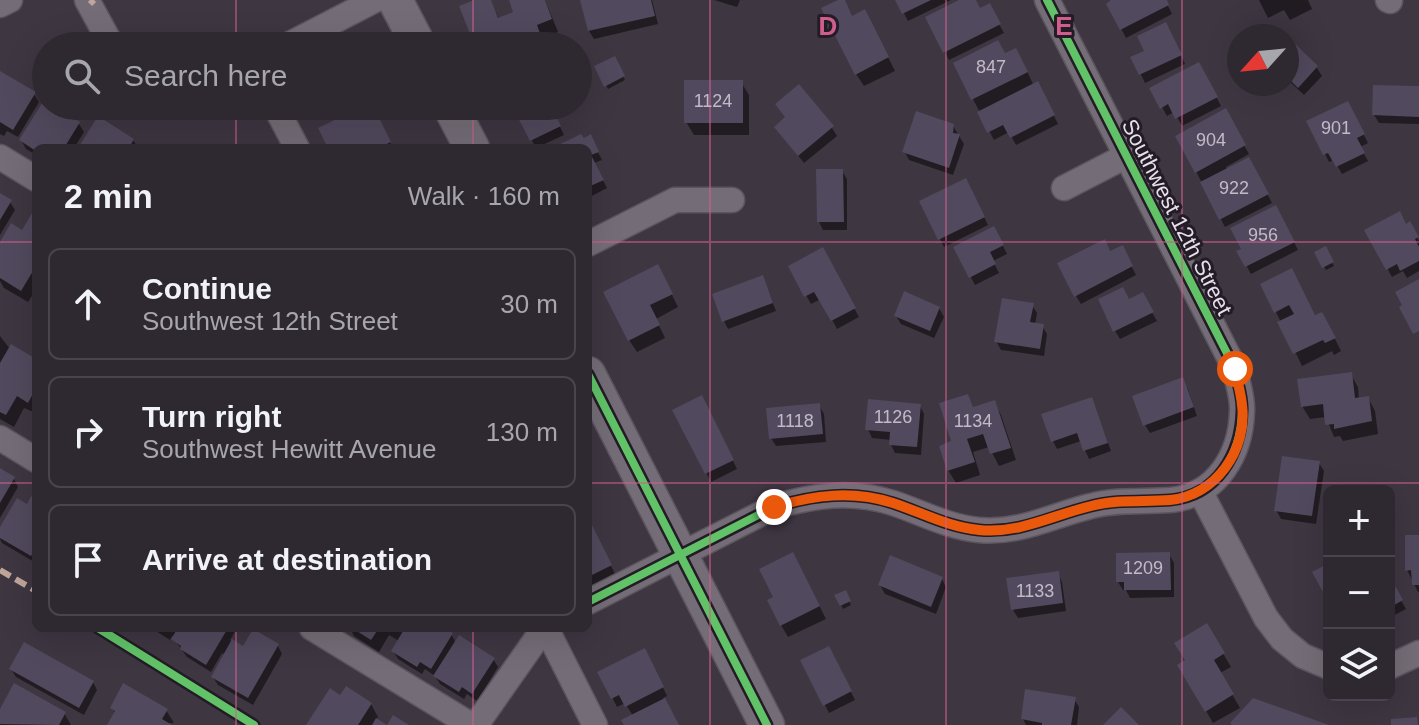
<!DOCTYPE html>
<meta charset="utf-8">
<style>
body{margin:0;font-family:Helvetica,sans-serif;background:#3a343d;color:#f1f3f6}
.controls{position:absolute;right:24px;bottom:24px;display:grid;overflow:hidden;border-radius:12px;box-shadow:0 8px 32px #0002}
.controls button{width:72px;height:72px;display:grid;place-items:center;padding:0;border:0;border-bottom:2px solid #49444d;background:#2e2831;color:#f1f3f6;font:40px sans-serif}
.compass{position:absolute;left:1227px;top:24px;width:72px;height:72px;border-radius:50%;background:#2e2831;box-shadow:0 8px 32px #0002;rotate:243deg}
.stop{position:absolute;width:24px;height:24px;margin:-18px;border:6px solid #ea580c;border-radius:50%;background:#fff}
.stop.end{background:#ea580c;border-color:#fff;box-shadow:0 2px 8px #0008}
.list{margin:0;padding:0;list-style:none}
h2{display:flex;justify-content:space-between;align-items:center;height:104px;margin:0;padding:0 32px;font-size:34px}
h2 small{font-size:26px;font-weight:400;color:#a7a6ab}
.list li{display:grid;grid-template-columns:52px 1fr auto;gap:24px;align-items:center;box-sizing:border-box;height:112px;margin:0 16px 16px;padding:0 16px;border:2px solid #49444d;border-radius:12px}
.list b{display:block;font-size:30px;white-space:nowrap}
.list p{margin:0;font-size:26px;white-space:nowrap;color:#a7a6ab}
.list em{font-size:26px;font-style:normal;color:#a7a6ab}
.icon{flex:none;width:44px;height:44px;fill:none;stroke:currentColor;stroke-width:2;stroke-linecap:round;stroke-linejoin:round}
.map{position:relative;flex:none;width:1419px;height:725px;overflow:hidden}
.search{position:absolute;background:#2e2831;box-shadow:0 8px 32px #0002;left:32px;top:32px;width:560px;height:88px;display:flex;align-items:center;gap:20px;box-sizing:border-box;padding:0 28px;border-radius:44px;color:#a7a6ab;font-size:30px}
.panel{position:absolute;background:#2e2831;box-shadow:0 8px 32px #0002;left:32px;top:144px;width:560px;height:488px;border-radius:12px}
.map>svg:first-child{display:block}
</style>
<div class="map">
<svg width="1419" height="725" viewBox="0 0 1419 725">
<rect width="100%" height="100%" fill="#3e3641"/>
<!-- shadow -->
<g fill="#0007">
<polygon points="479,0 490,0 499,19 516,13 511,0 545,0 558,32 542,38 545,46 478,46 462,7"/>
<polygon points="589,0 652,0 658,24 594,39 589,31"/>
<polygon points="714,0 740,0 737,7"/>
<polygon points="842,0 852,18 872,25 895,71 864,86 856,74"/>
<polygon points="897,0 951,0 908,21"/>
<polygon points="964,0 974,0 980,10 989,6 1004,33 949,60 927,18"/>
<polygon points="1113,0 1165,0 1172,14 1126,38 1109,5"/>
<polygon points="1259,0 1308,0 1312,9 1290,20 1284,10 1268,18"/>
<polygon points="1170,33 1185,64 1145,83 1133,58 1147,52"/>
<polygon points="1287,39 1317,68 1322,76 1304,95 1287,79"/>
<polygon points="1005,56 1023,63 1034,86 1042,92 1058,124 1016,145 1009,132 994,140 955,64"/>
<polygon points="614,59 625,80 608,89 597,67"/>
<polygon points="0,73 34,94 39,102 18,137 7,131 4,136 0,134"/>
<polygon points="1204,73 1221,106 1182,126 1174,112 1167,116 1152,89"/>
<polygon points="741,82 749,95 749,135 694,135 686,122"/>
<polygon points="1419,88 1419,124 1379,123 1374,115"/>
<polygon points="46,103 46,106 51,106 79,124 84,132 74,148 36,148 36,155 26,149 21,140"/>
<polygon points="309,106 375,106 372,107 393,148 330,148 339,120 334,112 317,120"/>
<polygon points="514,106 550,106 564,135 536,148"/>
<polygon points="1225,111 1249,154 1226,167 1227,170 1249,159 1272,203 1225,227 1178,137"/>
<polygon points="1352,111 1368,143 1360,147 1368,161 1342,174 1334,160 1329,162 1325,154"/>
<polygon points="953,126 964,144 953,175 909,160 905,152"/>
<polygon points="776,127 832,128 837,136 804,163"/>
<polygon points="590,137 602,160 594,163 607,188 588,198 588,148 556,148"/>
<polygon points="133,140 138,148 80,148"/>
<polygon points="842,171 847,179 847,230 823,230 819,222"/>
<polygon points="970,188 988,225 944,247 940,239"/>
<polygon points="0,195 10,202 15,210 0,235"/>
<polygon points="1276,207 1298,250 1251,274 1239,252"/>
<polygon points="36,217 36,303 32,296 28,302 4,288 0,281 0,245 23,233"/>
<polygon points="1410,224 1419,241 1419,271 1407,278 1403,271 1392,277 1367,231"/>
<polygon points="994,228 1007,254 993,261 999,273 975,285 955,247"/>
<polygon points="1325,249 1334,266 1326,270 1317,253"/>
<polygon points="822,250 859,317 837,329 821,299 811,304 790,267"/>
<polygon points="1110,253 1126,256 1136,275 1081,304 1076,296"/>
<polygon points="664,279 678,307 656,319 665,338 637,352 629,340"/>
<polygon points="766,285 776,311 728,329 724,321"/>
<polygon points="1263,285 1329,327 1341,351 1334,355 1332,351 1302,366"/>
<polygon points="1142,295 1157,321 1120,339 1115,331 1128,302"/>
<polygon points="1032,305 1037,313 1035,325 1042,326 1047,334 1044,356 1001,350 996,341"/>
<polygon points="939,308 944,317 934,338 901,324 896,316"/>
<polygon points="0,336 10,349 36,361 36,413 24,408 14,427 0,419"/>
<polygon points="1351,375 1358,387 1359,399 1368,398 1375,411 1378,434 1343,441 1340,436 1334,437 1326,417 1310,419 1302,406"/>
<polygon points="1187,387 1197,416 1150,433 1145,425"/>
<polygon points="967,396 974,409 994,402 1001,415 1016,460 999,466 989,447 973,452 980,475 956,483 948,470"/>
<polygon points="819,405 824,414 826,442 776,446 771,438"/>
<polygon points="706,406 737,469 711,482 675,411"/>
<polygon points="920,406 924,414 921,455 895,453 891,445 891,440 872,438 868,429"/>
<polygon points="1095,407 1111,451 1089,459 1081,441 1057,449 1053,441"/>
<polygon points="1319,463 1324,471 1316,524 1281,519 1276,510"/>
<polygon points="0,471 14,479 18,487 0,518"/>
<polygon points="36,501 36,563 2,543 0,539 0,531"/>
<polygon points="588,530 599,541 617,578 588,593"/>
<polygon points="1419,537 1419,592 1418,592 1407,570"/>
<polygon points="1169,554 1174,563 1174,597 1130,598 1126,590 1123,590 1118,582"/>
<polygon points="800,567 826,619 788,637 781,625"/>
<polygon points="1058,573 1062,582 1066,611 1018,618 1013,610"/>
<polygon points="942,579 946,587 936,614 885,594 880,585"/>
<polygon points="1395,590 1406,609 1389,618 1389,592"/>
<polygon points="845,593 851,605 843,609 837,596"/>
<polygon points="1207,626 1231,667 1220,673 1240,708 1213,723 1180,666 1187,661"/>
<polygon points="151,628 237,628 230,640 244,648 278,646 282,654 253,705 218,685 213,677 226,655 222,653 211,672 187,657 172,636 170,640"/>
<polygon points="350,628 441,628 451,634 456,643 493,659 498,667 477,701 467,694 464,699 440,684 435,676 425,669 422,674 398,659 393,651 399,641 389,635 379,652 354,636"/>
<polygon points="833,656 855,700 829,713 825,705"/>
<polygon points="649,659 667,696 663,698 677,725 626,725 633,716 625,703 617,707 600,673"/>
<polygon points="11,669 93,682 97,690 84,715 16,677"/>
<polygon points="341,698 371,704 378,717 376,720 383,725 309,725"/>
<polygon points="1074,699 1079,707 1077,725 1026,725 1023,719"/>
<polygon points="112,708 166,710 174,723 110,725 116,714"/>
<polygon points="64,713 71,725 0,725 0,714"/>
</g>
<!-- building -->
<g fill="#51495d">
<polygon points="474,0 491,0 498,18 513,12 509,0 545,0 552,19 537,25 541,36 517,46 488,46 486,40 474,44 459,6"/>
<polygon points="580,0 651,0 655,16 588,31"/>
<polygon points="838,0 845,0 852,16 865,9 889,57 855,75 821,8"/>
<polygon points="895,0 931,0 902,14"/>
<polygon points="959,0 976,0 980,8 990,3 1001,24 943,53 925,17"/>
<polygon points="1111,0 1167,0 1169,5 1120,30 1106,4"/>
<polygon points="1166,22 1182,55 1139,75 1130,57 1144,51 1137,36"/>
<polygon points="1287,36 1318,66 1298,88 1287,77"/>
<polygon points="998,40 1005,53 1016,48 1028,72 971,100 953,63"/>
<polygon points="615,56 625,76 604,87 594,66"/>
<polygon points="1199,62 1218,97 1175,119 1168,104 1160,109 1149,88"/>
<polygon points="0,71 36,92 13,130 0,122"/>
<rect x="684" y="80" width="59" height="43"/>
<polygon points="1038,81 1055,115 1010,138 1003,125 987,133 977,112"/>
<polygon points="799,84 834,126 798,156 774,127 785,117 775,104"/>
<polygon points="1373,85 1419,86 1419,117 1372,115"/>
<polygon points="46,97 46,106 55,106 80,122 64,148 53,145 51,148 36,148 36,151 19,140"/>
<polygon points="1348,101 1365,134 1357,138 1365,153 1336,167 1328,153 1323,155 1306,121"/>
<polygon points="364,106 373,106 391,142 378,148 328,148 318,128"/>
<polygon points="512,106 551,106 561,126 530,141"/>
<polygon points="1226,108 1246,145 1195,173 1175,136"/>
<polygon points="916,111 954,124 953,133 960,134 949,168 902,152"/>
<polygon points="98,116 134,139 129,148 78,148"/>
<polygon points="581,134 584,138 591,134 599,152 591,155 604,180 588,187 588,148 552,148"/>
<polygon points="1249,157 1269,194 1219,220 1200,182"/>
<polygon points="816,169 843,169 844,222 817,222"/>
<polygon points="966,178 985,217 938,240 919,201"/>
<polygon points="0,193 12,200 0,220"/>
<polygon points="1276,205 1295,242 1245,267 1236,251 1241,249 1230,228"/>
<polygon points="1400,211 1406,224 1410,221 1419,237 1415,239 1419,247 1419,261 1400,271 1397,264 1386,270 1364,230"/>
<polygon points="32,213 36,215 36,266 21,291 0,278 0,242 11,223 22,230"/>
<polygon points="994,226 1004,245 990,252 996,264 969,278 953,247"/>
<polygon points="1105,239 1110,251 1123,245 1133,266 1074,297 1057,263"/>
<polygon points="1326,246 1334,262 1322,268 1314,252"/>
<polygon points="823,247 856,308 831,321 814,292 804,297 788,266"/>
<polygon points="658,264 673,294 650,305 660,325 628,341 603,292"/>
<polygon points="1292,268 1315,315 1322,312 1336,338 1325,343 1323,340 1293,354 1277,322 1294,314 1289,305 1274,313 1260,284"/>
<polygon points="763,275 773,303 722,322 712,294"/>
<polygon points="1419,279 1419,331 1413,334 1399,307 1402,305 1395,292"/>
<polygon points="1123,287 1129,299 1143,292 1154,312 1113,332 1098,299"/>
<polygon points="904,291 940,307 930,331 894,316"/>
<polygon points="1002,298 1034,303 1030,322 1044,324 1040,349 994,342"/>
<polygon points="11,344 36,359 36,388 28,403 17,396 6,415 0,412 0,363"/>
<polygon points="1352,372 1355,398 1369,396 1372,421 1334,429 1334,424 1325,425 1323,404 1301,407 1297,379"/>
<polygon points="1183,377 1194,407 1143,426 1132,396"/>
<polygon points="968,394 973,407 995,400 1011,448 990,454 983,434 967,439 975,462 947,471 939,446 951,441 939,403"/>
<polygon points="702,395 734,460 705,474 672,410"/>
<polygon points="1092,397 1108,443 1083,451 1077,433 1051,442 1041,414"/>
<polygon points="868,399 921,404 917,447 889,445 890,432 865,430"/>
<polygon points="820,403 823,434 769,439 766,408"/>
<polygon points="1282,456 1320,461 1312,516 1274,511"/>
<polygon points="0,468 15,477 0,503"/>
<polygon points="31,496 36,499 36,548 31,556 0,538 0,527 17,498 27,504"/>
<polygon points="592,525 612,565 588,577 588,528"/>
<polygon points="1405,535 1419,535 1419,585 1412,585 1411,570 1405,571"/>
<polygon points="793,552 820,606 780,626 767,600 773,597 759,569"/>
<polygon points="1170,552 1171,590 1124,590 1124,582 1116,582 1116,553"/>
<polygon points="890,555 943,577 931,607 878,585"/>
<polygon points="1329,563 1329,578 1327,579 1329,603 1312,572"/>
<polygon points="1059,571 1063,603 1011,610 1006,578"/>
<polygon points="1396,587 1403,600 1389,608 1389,591"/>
<polygon points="846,590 851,601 840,606 834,595"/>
<polygon points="1207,623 1225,653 1214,660 1234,694 1205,712 1177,665 1185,660 1174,643"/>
<polygon points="178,628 228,628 206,665 180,649 181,646 171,639"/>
<polygon points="352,628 379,628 371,640"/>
<polygon points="405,628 445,628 453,633 431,669 420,662 417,667 391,651"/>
<polygon points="253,629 279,644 248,698 211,677 232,639 243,646"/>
<polygon points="459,635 495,658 472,694 462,687 459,692 433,676"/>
<polygon points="24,642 94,681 79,708 9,669"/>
<polygon points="829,646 852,691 823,706 800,660"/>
<polygon points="645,648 664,687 625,707 619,695 611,699 597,672"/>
<polygon points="14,683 66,712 59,725 0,724 0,709"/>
<polygon points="123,683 168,709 162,719 172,725 107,725 115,711 110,708"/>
<polygon points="346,686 372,703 358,725 306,725 330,688 340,695"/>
<polygon points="1025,689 1076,697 1071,725 1042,725 1042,723 1021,719"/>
<polygon points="665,698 679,725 624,725 621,720"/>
<polygon points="1253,698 1329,725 1232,725 1230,723"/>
<polygon points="1121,707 1139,725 1103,725"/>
<polygon points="393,715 409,725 372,725 376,718 387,725"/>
<polygon points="1417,717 1418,725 1391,725 1391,719"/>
</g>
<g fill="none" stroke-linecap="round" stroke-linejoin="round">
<defs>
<g id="street">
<polyline points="87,0 112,46"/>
<polyline points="1388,0 1390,1"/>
<polyline points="0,5 10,0"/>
<polyline points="286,46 375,0"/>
<polyline points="275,106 297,148"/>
<polyline points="0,157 36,179"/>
<polyline points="1064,188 1126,156"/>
<polyline points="588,244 675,200 732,200"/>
<polyline points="0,438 36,460"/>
<polyline points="1200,491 1266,618 1282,639 1303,656 1329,667"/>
<path d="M588 602 774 507C814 495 852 490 893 503 923 513 948 527 979 530 1020 534 1053 515 1091 506 1117 499 1144 502 1170 500 1217 496 1241 454 1242 411 1243 397 1237 382 1235 369L1047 0"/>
<polyline points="312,628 471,725"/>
<polyline points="546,628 595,725"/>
<polyline points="1389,667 1419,653"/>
<polyline points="476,725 544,628"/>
</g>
<g id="secondary">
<polyline points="395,0 419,46"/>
<polyline points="450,106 472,148"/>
<polyline points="588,374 767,725"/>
</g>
</defs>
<!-- street casing -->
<use href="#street" stroke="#5c555f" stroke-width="27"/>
<!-- secondary casing -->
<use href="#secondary" stroke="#5c555f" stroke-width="37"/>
<!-- street -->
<use href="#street" stroke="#746d77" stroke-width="24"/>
<!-- secondary -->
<use href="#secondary" stroke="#746d77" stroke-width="34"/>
<!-- quiet -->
<g stroke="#c0a59a" stroke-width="6" stroke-dasharray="12 6" stroke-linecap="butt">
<polyline points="90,4 94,0"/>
<polyline points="0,570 36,591"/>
</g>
<defs>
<g id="cycleway">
<polyline points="588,374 767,725"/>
<path d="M588 602 774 507C814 495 852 490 893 503 923 513 948 527 979 530 1020 534 1053 515 1091 506 1117 499 1144 502 1170 500 1217 496 1241 454 1242 411 1243 397 1237 382 1235 369L1047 0"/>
<polyline points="98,628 254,725"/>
</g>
</defs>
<!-- cycleway casing -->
<use href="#cycleway" stroke="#231c26" stroke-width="13"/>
<!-- cycleway -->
<use href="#cycleway" stroke="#61c268" stroke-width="8"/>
</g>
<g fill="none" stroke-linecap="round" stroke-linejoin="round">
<!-- route -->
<path stroke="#ea580c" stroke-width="10" d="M774 507C814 495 852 490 893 503 923 513 948 527 979 530 1020 534 1053 515 1091 506 1117 499 1144 502 1170 500 1215 496 1248 450 1242 405 1241 393 1237 381 1235 369"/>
</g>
<!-- grid -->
<path fill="none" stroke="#cf5e8e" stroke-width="2" stroke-opacity="0.55" d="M236 0V46M473 0V46M710 0V725M946 0V725M1182 0V725M236 106V148M473 106V148M0 242H36M588 242H1419M0 483H36M588 483H1419M236 628V725M473 628V725"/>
<g text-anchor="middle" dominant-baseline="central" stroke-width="6" stroke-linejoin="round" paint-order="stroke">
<!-- number labels -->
<g font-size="18" fill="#c2bac8">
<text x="991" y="67">847</text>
<text x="713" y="101">1124</text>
<text x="1336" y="128">901</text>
<text x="1211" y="140">904</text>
<text x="1234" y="188">922</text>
<text x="1263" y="235">956</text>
<text x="893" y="417">1126</text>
<text x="795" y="421">1118</text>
<text x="973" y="421">1134</text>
<text x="1143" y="568">1209</text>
<text x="1035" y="591">1133</text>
</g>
<!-- street labels -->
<g font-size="22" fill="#e8dfec" stroke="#231c26">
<text transform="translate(1177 217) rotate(63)">Southwest 12th Street</text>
</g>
</g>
<g font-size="26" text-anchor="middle" font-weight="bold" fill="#cf5e8e" stroke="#231c26" stroke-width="6" stroke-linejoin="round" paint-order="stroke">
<text x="828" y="35">D</text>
<text x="1064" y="35">E</text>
</g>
</svg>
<div class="controls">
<button>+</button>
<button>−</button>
<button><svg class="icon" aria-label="layers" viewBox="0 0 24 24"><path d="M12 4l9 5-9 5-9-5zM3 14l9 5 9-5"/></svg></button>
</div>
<svg class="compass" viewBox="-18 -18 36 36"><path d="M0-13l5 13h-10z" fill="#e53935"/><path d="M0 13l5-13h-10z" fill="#a7a6ab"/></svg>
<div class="stop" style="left:1235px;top:369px"></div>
<div class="stop end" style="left:774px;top:507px"></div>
<div class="search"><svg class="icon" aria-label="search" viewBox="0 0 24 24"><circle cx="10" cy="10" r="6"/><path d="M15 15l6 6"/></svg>Search here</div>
<section class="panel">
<h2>2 min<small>Walk · 160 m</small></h2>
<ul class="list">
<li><svg class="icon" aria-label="ahead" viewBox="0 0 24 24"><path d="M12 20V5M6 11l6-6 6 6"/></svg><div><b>Continue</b><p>Southwest 12th Street</p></div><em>30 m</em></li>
<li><svg class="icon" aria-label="right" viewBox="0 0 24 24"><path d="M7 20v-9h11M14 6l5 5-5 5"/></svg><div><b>Turn right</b><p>Southwest Hewitt Avenue</p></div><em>130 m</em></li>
<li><svg class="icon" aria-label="arrive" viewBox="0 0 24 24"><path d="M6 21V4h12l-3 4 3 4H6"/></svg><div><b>Arrive at destination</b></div></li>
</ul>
</section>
</div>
